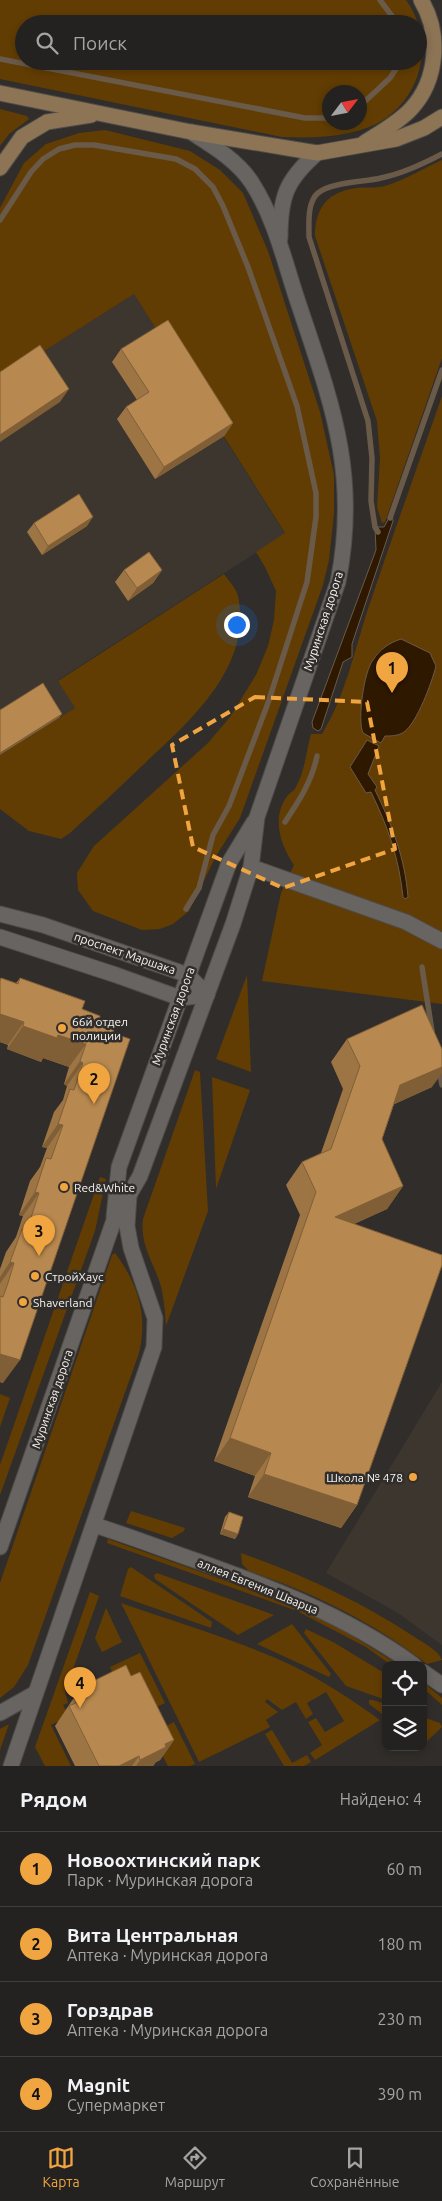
<!DOCTYPE html>
<html lang="ru">
<meta charset="utf-8">
<style>
body{margin:0;font-family:Ubuntu,sans-serif;background:#2c2a29;color:#f1f3f6}
.controls{position:absolute;right:15px;bottom:15px;display:grid;overflow:hidden;border-radius:10px;box-shadow:0 2px 8px #0003}
.controls button{width:45px;height:45px;display:grid;place-items:center;padding:0;border:0;border-bottom:1px solid #413f3e;background:#242220;color:#f1f3f6;font:25px sans-serif}
.compass{position:absolute;left:322px;top:85px;width:45px;height:45px;border-radius:50%;background:#242220;box-shadow:0 2px 8px #0003;rotate:58deg}
.you{position:absolute;left:236px;top:624px;width:18px;height:18px;margin:-12px;border:4px solid #fff;border-radius:50%;background:#1a73e8;box-shadow:0 0 0 8px #1a73e833}
.badge{display:grid;place-items:center;width:32px;height:32px;border-radius:50%;background:#f1a540;color:#111;font-size:16px;font-weight:700}
.pin{position:absolute;translate:-50% -41px;filter:drop-shadow(0 1px 2px #0008)}
.pin::after{content:'';position:absolute;top:26px;width:18px;height:15px;background:inherit;clip-path:polygon(0 0,100% 0,50% 100%)}
.list{margin:0;padding:0;list-style:none}
h2{display:flex;justify-content:space-between;align-items:center;height:65px;margin:0;padding:0 20px;font-size:21px}
h2 small{font-size:16px;font-weight:400;color:#a3a4a5}
.list li{display:grid;grid-template-columns:32px 1fr auto;gap:15px;align-items:center;box-sizing:border-box;height:75px;padding:0 20px;border-top:1px solid #413f3e}
.list b{display:block;font-size:19px;white-space:nowrap}
.list p{margin:0;font-size:16px;white-space:nowrap;color:#a3a4a5}
.list em{font-size:16px;font-style:normal;color:#a3a4a5}
.icon{flex:none;width:28px;height:28px;fill:none;stroke:currentColor;stroke-width:2;stroke-linecap:round;stroke-linejoin:round}
.map{position:relative;flex:none;width:442px;height:1766px;overflow:hidden}
.search{position:absolute;background:#242220;box-shadow:0 2px 8px #0003;left:15px;right:15px;top:15px;height:55px;display:flex;align-items:center;gap:12px;box-sizing:border-box;padding:0 18px;border-radius:28px;color:#a3a4a5;font-size:19px}
.sheet{height:365px;background:#242220}
nav{display:flex;justify-content:space-around;align-items:center;box-sizing:border-box;height:70px;border-top:1px solid #413f3e;background:#242220;font-size:14px;color:#a3a4a5}
nav a{display:grid;justify-items:center;gap:2px}
nav .on{color:#f1a540}
.map>svg:first-child{display:block}
</style>
<div class="map">
<svg width="442" height="1766" viewBox="0 0 442 1766">
<rect width="100%" height="100%" fill="#302d2a"/>
<!-- built -->
<g fill="#3c362e">
<polygon points="134,294 285,534 58,680 75,708 0,755 0,379"/>
<polygon points="442,1382 442,1645 398,1613 326,1573"/>
</g>
<!-- green -->
<g fill="#623d03" fill-rule="evenodd">
<path d="M0 0H406C436 41 422 101 376 124 346 138 314 138 282 137L0 79ZM24 24H418V61H24ZM330 92H360V122H330Z"/>
<polygon points="0,109 27,116 29,119 9,134 0,146"/>
<polygon points="105,130 190,151 220,170 243,193 268,251 320,412 334,475 334,513 329,560 323,585 240,818 216,856 189,911 173,924 160,929 142,930 93,911 78,890 77,873 94,846 208,743 230,717 256,675 268,646 274,620 276,591 265,567 256,552 285,533 134,294 0,379 0,208 24,163 46,144 79,133"/>
<path d="M442 160V358L385 522 382 523 377 507 380 458 377 421 315 236C315 211 325 194 351 189 362 186 375 189 385 186 405 180 424 168 442 160Z"/>
<path d="M442 396V1004L262 981 281 893 294 865C280 844 271 817 288 795 291 792 294 791 296 787 305 771 306 752 311 734H322C345 696 354 653 367 612 391 540 417 468 442 396Z"/>
<path d="M224 574C228 580 236 588 238 596 253 667 189 722 143 765 119 788 94 811 70 833L61 839 29 831 0 809V755L75 708 58 681Z"/>
<polygon points="247,975 251,1072 216,1059"/>
<path d="M195 1070 200 1072 208 1211 166 1326C165 1312 164 1297 160 1283 152 1260 140 1244 143 1219Z"/>
<polygon points="212,1077 250,1090 216,1189"/>
<polygon points="100,1177 106,1179 95,1231 0,1495 0,1465"/>
<path d="M115 1253C138 1284 148 1315 139 1353L28 1665 14 1687 0 1698V1583L112 1255Z"/>
<polygon points="0,1394 10,1398 0,1427"/>
<polygon points="131,1511 185,1528 184,1531 172,1538 126,1523"/>
<polygon points="108,1539 299,1607 335,1625 399,1665 391,1665 366,1647 297,1611 107,1543"/>
<path d="M241 1553C303 1575 361 1601 416 1638 424 1643 439 1651 442 1660L427 1664C373 1622 314 1593 249 1571L242 1564Z"/>
<polygon points="131,1567 212,1622 211,1628 120,1596 128,1569"/>
<polygon points="157,1573 274,1615 238,1635 155,1579 154,1575"/>
<polygon points="90,1592 99,1596 65,1692 68,1703 63,1705 69,1716 51,1725 71,1766 45,1766 35,1747"/>
<path d="M121 1603C178 1623 238 1640 293 1666 324 1681 352 1700 380 1720L315 1760 310 1753 322 1745 308 1722 316 1718 325 1732 344 1721 326 1692 307 1703 313 1714 306 1719 296 1702 282 1710 267 1699 265 1702 278 1712 266 1720 270 1727 199 1762Z"/>
<polygon points="106,1608 122,1642 102,1652 95,1638"/>
<polygon points="292,1624 331,1674 329,1677 257,1644"/>
<polygon points="306,1629 333,1642 386,1674 386,1700 346,1686 304,1633"/>
<polygon points="140,1653 165,1703 141,1714 121,1690 110,1667"/>
<polygon points="423,1682 442,1698 442,1705 423,1688"/>
<polygon points="373,1700 386,1704 386,1717 369,1704 369,1700"/>
<polygon points="423,1717 440,1723 442,1727 423,1745"/>
<polygon points="174,1722 195,1764 190,1766 168,1766 151,1734"/>
<polygon points="9,1724 0,1750 0,1729"/>
<polygon points="272,1730 292,1763 307,1755 311,1762 304,1766 284,1766 265,1734"/>
</g>
<!-- water -->
<g fill="#2e1800" stroke="#6a5a49">
<polygon points="392,513 393,521 352,644 352,657 343,662 321,729 318,731 313,728 312,722 376,550 375,527 384,527"/>
<path d="M401 639 430 653 436 666C432 682 417 723 404 732 398 736 391 736 385 736L381 743 363 733C357 720 364 671 373 660 380 649 389 643 401 639Z"/>
<path d="M367 740 379 746 368 774 377 787 375 790C392 825 405 858 408 897L405 899 403 897C399 858 388 827 371 792L366 793 350 767Z"/>
</g>
<g fill="none" stroke-linecap="round" stroke-linejoin="round">
<!-- stream -->
<g stroke="#6a5a49" stroke-width="5.5">
<polyline points="380,0 398,24"/>
<polyline points="0,59 305,118 330,118"/>
<polyline points="360,106 390,78 401,61"/>
<polyline points="0,220 31,172 43,159 59,149 75,145 94,145 176,159 195,169 213,187 223,206 248,267 297,406 316,493 316,517 307,582 268,703 229,806 213,835 199,888 186,909"/>
<polyline points="390,518 442,370"/>
<path d="M378 532 375 527 371 501 372 458 368 421 309 237C309 224 307 202 318 193 331 182 365 182 381 178 402 174 423 164 442 154"/>
<path d="M285 822C299 801 312 781 317 756"/>
<polyline points="422,967 432,1031"/>
<polyline points="439,1070 442,1085"/>
</g>
<defs>
<g id="minor">
<polyline points="251,867 406,922 442,941"/>
<polyline points="0,914 43,925 188,975 207,995"/>
<polyline points="0,937 116,975 180,998 207,995"/>
<path d="M94 1525C123 1534 152 1545 180 1555 261 1583 344 1614 414 1665"/>
<polyline points="423,1672 442,1685"/>
<polyline points="0,1713 34,1694"/>
<polyline points="11,1766 154,1347 155,1318 131,1248 127,1226 129,1196"/>
</g>
<g id="tertiary">
<path d="M280 238C280 197 286 180 317 153"/>
<polyline points="114,1217 119,1167 229,863 254,822"/>
<path d="M0 1547 113 1223 140 1176 233 924 251 867 257 817 338 582C360 471 330 399 296 296 284 259 274 217 252 183 238 161 213 146 191 132"/>
</g>
<g id="secondary">
<polyline points="0,93 191,132 317,153 396,139 424,128 442,117"/>
<path d="M364 143C379 133 398 123 411 109 438 80 441 33 421 0"/>
<polyline points="0,168 22,137 47,122 91,115"/>
</g>
</defs>
<!-- minor casing -->
<use href="#minor" stroke="#4d4b49" stroke-width="17"/>
<!-- tertiary casing -->
<use href="#tertiary" stroke="#4d4b49" stroke-width="17"/>
<!-- secondary casing -->
<use href="#secondary" stroke="#4d4b49" stroke-width="17"/>
<!-- minor -->
<use href="#minor" stroke="#676461" stroke-width="15"/>
<!-- tertiary -->
<use href="#tertiary" stroke="#676461" stroke-width="15"/>
<!-- secondary -->
<use href="#secondary" stroke="#8c7455" stroke-width="15"/>
</g>
<!-- wall -->
<g fill="#9d7544">
<polygon points="121,349 233,423 224,436 155,479 117,419 126,407 137,400 112,362"/>
<polygon points="34,523 87,526 42,555 27,532"/>
<polygon points="124,570 162,570 153,583 128,601 115,582"/>
<polygon points="1,978 16,983 20,978 82,1009 100,1016 3,1383 0,1382 0,1269 6,1252 16,1237 23,1216 19,1215 30,1181 40,1167 47,1148 42,1147 54,1112 63,1100 67,1086 64,1084 69,1067 43,1058 41,1062 7,1049 8,1045 0,1042 0,979"/>
<polygon points="347,1039 432,1087 394,1104 382,1139 403,1186 387,1209 354,1224 357,1505 341,1528 248,1497 255,1476 214,1461 300,1215 286,1185 302,1162 321,1153 343,1089 331,1062"/>
<polygon points="229,1512 238,1534 235,1539 220,1534 225,1517"/>
<polygon points="131,1676 174,1740 160,1760 156,1762 153,1766 75,1766 55,1726 81,1687"/>
</g>
<!-- shaded-wall -->
<g fill="#805f37">
<polygon points="69,389 60,402 0,442 0,435"/>
<polygon points="233,423 224,436 155,479 164,467"/>
<polygon points="93,517 87,526 42,555 48,546"/>
<polygon points="162,570 153,583 128,601 137,588"/>
<polygon points="62,714 59,718 0,755 0,753"/>
<polygon points="0,1014 24,1022 8,1045 0,1042"/>
<polygon points="23,1026 58,1035 86,1044 69,1067 43,1058 41,1062 7,1049"/>
<polygon points="80,1061 83,1063 67,1086 64,1084"/>
<polygon points="442,1067 442,1073 432,1087 384,1109 400,1085"/>
<polygon points="58,1124 63,1125 47,1148 42,1147"/>
<polygon points="403,1186 387,1209 319,1240 335,1217"/>
<polygon points="35,1192 39,1193 23,1216 19,1215"/>
<polygon points="10,1262 14,1263 0,1284 0,1277"/>
<polygon points="0,1354 20,1360 3,1383 0,1382"/>
<polygon points="230,1438 271,1453 255,1476 214,1461"/>
<polygon points="264,1474 357,1505 341,1528 248,1497"/>
<polygon points="223,1529 238,1534 235,1539 220,1534"/>
<polygon points="174,1740 160,1760 156,1762 153,1766 136,1766 140,1760 165,1744"/>
<polygon points="139,1756 132,1766 119,1766"/>
</g>
<!-- building -->
<g fill="#b7884f" stroke="#805f37">
<polygon points="168,320 233,423 164,467 126,407 149,392 121,349"/>
<polygon points="40,345 69,389 0,435 0,372"/>
<polygon points="79,494 93,517 48,546 34,523"/>
<polygon points="149,552 162,570 137,588 124,570"/>
<polygon points="43,683 62,714 0,753 0,710"/>
<polygon points="1,978 18,984 20,978 85,1001 82,1009 100,1016 99,1021 115,1027 113,1033 130,1039 20,1360 0,1354 0,1296 3,1297 8,1283 14,1263 10,1262 22,1229 27,1230 39,1193 35,1192 46,1158 51,1159 63,1125 58,1124 70,1089 74,1090 83,1063 80,1061 86,1044 58,1035 57,1038 23,1026 24,1022 0,1014 0,981"/>
<polygon points="422,1005 442,1049 442,1067 400,1085 382,1139 403,1186 335,1217 442,1255 442,1265 357,1505 264,1474 271,1453 230,1438 316,1192 302,1162 331,1149 360,1066 347,1039"/>
<polygon points="229,1512 243,1517 238,1534 223,1529"/>
<polygon points="126,1665 131,1676 140,1672 174,1740 165,1744 166,1747 140,1760 139,1756 119,1766 99,1766 69,1706 87,1698 81,1687"/>
</g>
<!-- marked area -->
<path fill="none" stroke="#f1a540" stroke-width="4" stroke-dasharray="10 6" stroke-linejoin="round" d="M255 697 367 702 395 849 283 888 193 847 172 745Z"/>
<!-- markers -->
<g fill="#f1a540" stroke="#302d2a" stroke-width="2">
<circle cx="62" cy="1028" r="5"/>
<circle cx="64" cy="1187" r="5"/>
<circle cx="35" cy="1276" r="5"/>
<circle cx="23" cy="1302" r="5"/>
<circle cx="413" cy="1477" r="5"/>
</g>
<g text-anchor="middle" dominant-baseline="central" stroke-width="5" stroke-linejoin="round" paint-order="stroke">
<!-- street labels -->
<g font-size="12" fill="#f5f4f2" stroke="#302d2a">
<text transform="translate(323 621) rotate(-72)">Муринская дорога</text>
<text transform="translate(125 953) rotate(19)">проспект Маршака</text>
<text transform="translate(173 1016) rotate(-70)">Муринская дорога</text>
<text transform="translate(52 1399) rotate(-71)">Муринская дорога</text>
<text transform="translate(258 1586) rotate(22)">аллея Евгения Шварца</text>
</g>
<!-- poi labels -->
<g font-size="12" fill="#f5f4f2" stroke="#302d2a" text-anchor="start">
<text x="72" y="1021">66й отдел<tspan x="72" dy="14">полиции</tspan></text>
<text x="74" y="1187">Red&amp;White</text>
<text x="45" y="1276">СтройХаус</text>
<text x="33" y="1302">Shaverland</text>
<text x="403" y="1477" text-anchor="end">Школа № 478</text>
</g>
</g>
</svg>
<div class="controls">
<button><svg class="icon" aria-label="locate" viewBox="0 0 24 24"><circle cx="12" cy="12" r="6"/><path d="M12 2v4M12 18v4M2 12h4M18 12h4"/></svg></button>
<button><svg class="icon" aria-label="layers" viewBox="0 0 24 24"><path d="M12 4l9 5-9 5-9-5zM3 14l9 5 9-5"/></svg></button>
</div>
<svg class="compass" viewBox="-18 -18 36 36"><path d="M0-13l5 13h-10z" fill="#e53935"/><path d="M0 13l5-13h-10z" fill="#a3a4a5"/></svg>
<div class="you"></div>
<div class="pin badge" style="left:392px;top:693px">1</div>
<div class="pin badge" style="left:94px;top:1104px">2</div>
<div class="pin badge" style="left:39px;top:1256px">3</div>
<div class="pin badge" style="left:80px;top:1708px">4</div>
<div class="search"><svg class="icon" aria-label="search" viewBox="0 0 24 24"><circle cx="10" cy="10" r="6"/><path d="M15 15l6 6"/></svg>Поиск</div>
</div>
<section class="sheet">
<h2>Рядом<small>Найдено: 4</small></h2>
<ul class="list">
<li><span class="badge">1</span><div><b>Новоохтинский парк</b><p>Парк · Муринская дорога</p></div><em>60 m</em></li>
<li><span class="badge">2</span><div><b>Вита Центральная</b><p>Аптека · Муринская дорога</p></div><em>180 m</em></li>
<li><span class="badge">3</span><div><b>Горздрав</b><p>Аптека · Муринская дорога</p></div><em>230 m</em></li>
<li><span class="badge">4</span><div><b>Magnit</b><p>Супермаркет</p></div><em>390 m</em></li>
</ul>
</section>
<nav>
<a class="on"><svg class="icon" aria-label="map" viewBox="0 0 24 24"><path d="M3 6l6-2 6 2 6-2v14l-6 2-6-2-6 2zM9 4v14M15 6v14"/></svg>Карта</a>
<a><svg class="icon" aria-label="directions" viewBox="0 0 24 24"><path d="M12 3l9 9-9 9-9-9zM9 14v-3h6M13 9l2 2-2 2"/></svg>Маршрут</a>
<a><svg class="icon" aria-label="saved" viewBox="0 0 24 24"><path d="M7 4h10v16l-5-4-5 4z"/></svg>Сохранённые</a>
</nav>
